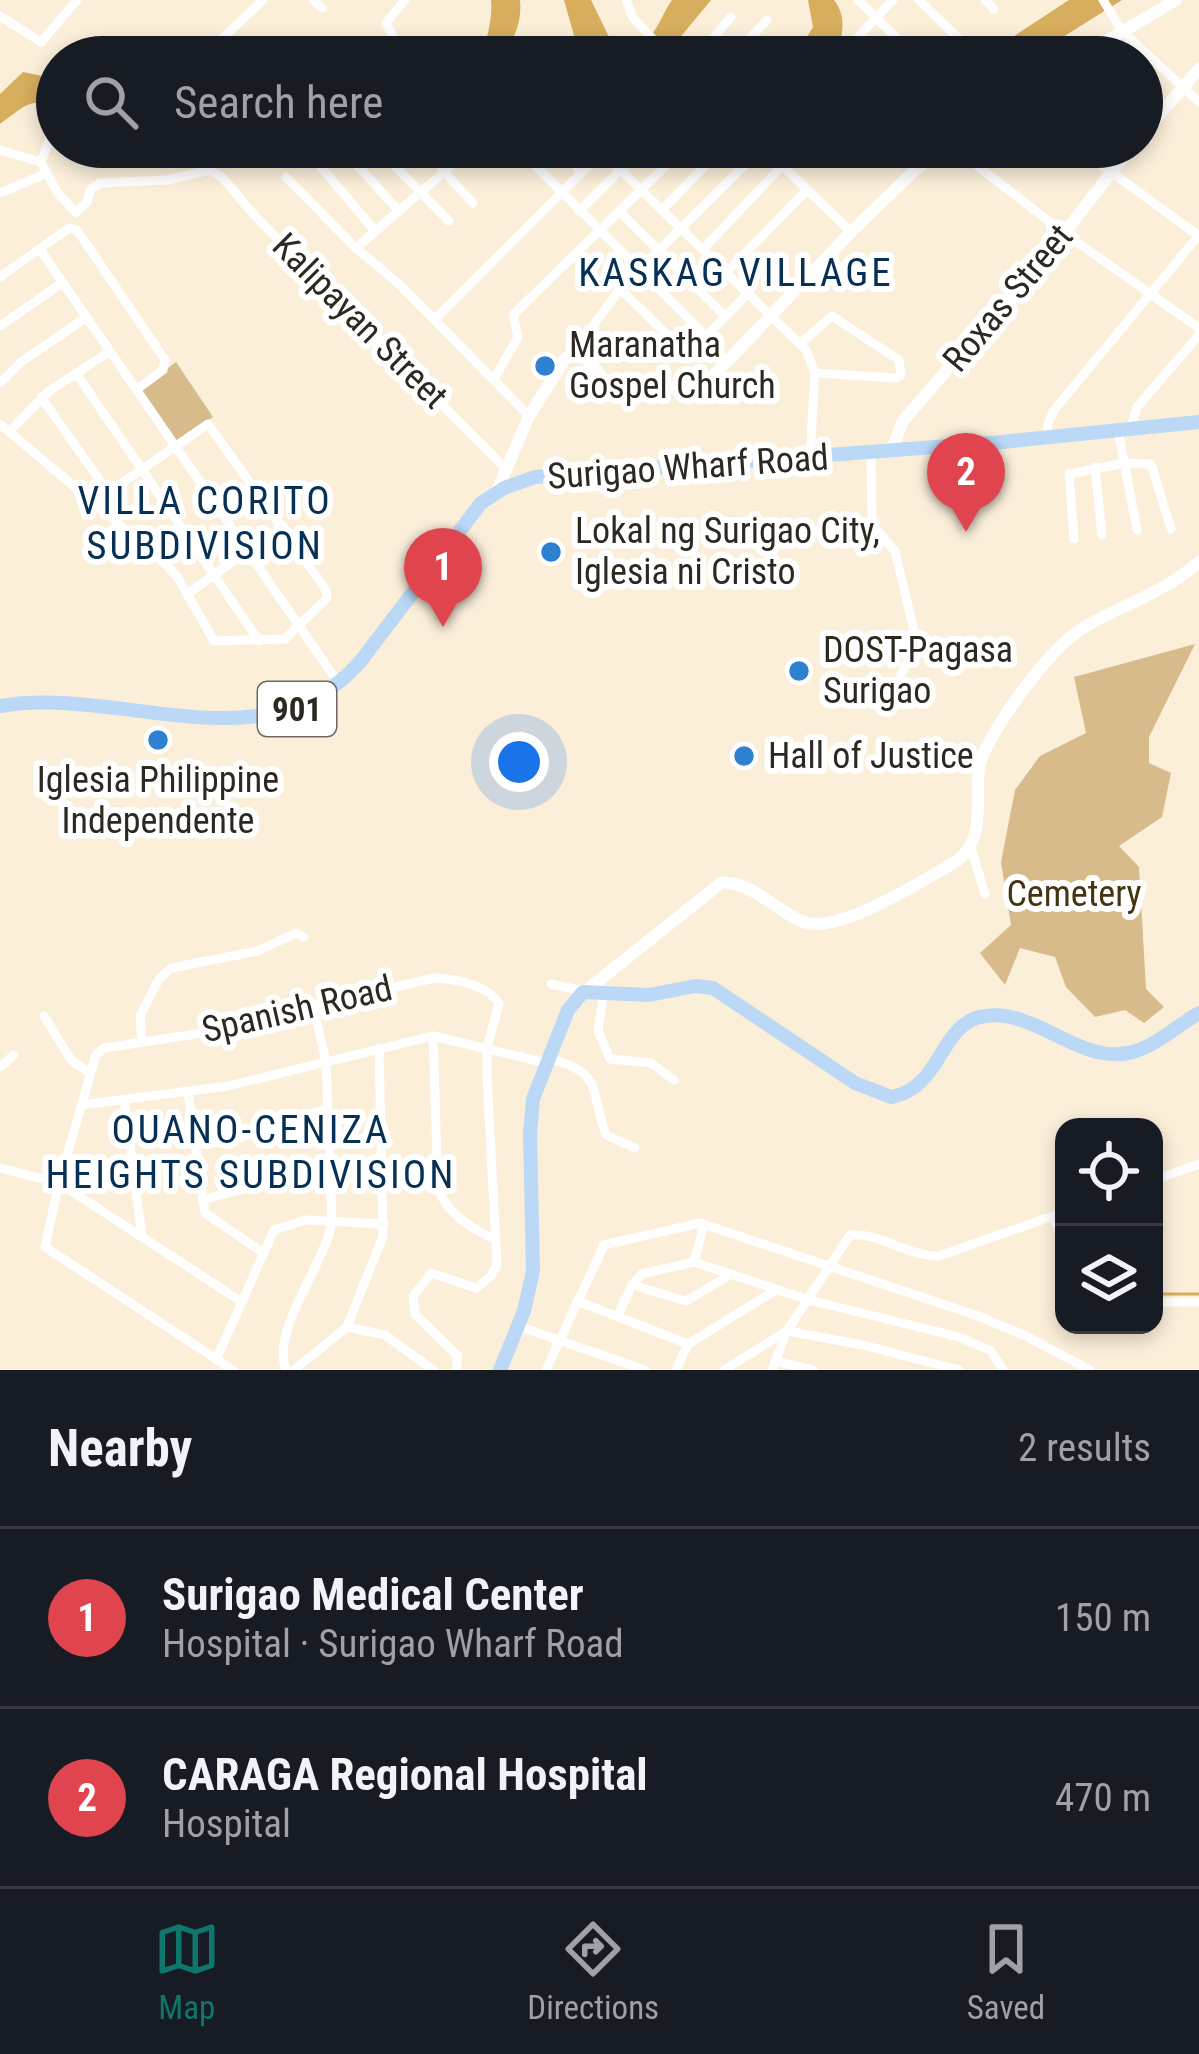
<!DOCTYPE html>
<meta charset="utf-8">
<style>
body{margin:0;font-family:"Roboto Condensed",sans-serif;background:#242831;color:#f1f3f6}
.controls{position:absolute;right:36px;bottom:36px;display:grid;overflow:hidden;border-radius:24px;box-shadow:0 6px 18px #0003}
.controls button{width:108px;height:108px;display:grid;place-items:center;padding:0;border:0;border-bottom:3px solid #363941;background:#171b24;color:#f1f3f6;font:60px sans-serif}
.you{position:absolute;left:519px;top:762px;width:42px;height:42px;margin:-30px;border:9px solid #fff;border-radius:50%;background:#1a73e8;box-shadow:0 0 0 18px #1a73e833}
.badge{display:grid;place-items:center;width:78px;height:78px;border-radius:50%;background:#0f766e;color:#fff;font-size:39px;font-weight:700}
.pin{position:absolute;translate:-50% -99px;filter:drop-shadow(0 3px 6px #0008)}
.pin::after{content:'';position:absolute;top:63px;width:42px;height:36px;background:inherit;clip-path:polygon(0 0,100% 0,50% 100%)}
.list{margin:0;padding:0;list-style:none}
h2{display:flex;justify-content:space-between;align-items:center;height:156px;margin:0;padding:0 48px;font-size:51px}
h2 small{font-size:39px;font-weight:400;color:#9ea1a6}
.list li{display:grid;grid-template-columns:78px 1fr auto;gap:36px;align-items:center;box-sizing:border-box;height:180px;padding:0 48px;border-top:3px solid #363941}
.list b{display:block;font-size:45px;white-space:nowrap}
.list p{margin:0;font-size:39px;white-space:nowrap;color:#9ea1a6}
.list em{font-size:39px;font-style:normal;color:#9ea1a6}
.icon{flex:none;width:66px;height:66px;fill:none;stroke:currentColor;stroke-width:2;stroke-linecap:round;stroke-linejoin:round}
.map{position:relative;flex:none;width:1199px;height:1370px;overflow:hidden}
.search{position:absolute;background:#171b24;box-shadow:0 6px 18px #0003;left:36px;right:36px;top:36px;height:132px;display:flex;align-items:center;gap:30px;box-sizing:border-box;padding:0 42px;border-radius:66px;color:#9ea1a6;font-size:45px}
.sheet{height:516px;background:#171b24}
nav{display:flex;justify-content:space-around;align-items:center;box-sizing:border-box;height:168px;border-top:3px solid #363941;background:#171b24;font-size:33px;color:#9ea1a6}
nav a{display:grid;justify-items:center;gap:6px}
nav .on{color:#0f766e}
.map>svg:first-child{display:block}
</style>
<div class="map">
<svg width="1199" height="1370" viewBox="0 0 1199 1370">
<rect width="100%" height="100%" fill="#fbefda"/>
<!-- green -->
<g fill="#d7bb8b">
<polygon points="176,362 213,417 176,443 139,390"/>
<polygon points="1195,644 1149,737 1149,763 1171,773 1162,817 1119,846 1139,867 1146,989 1164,1007 1144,1023 1125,1010 1095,1017 1066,987 1055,957 1020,948 1005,985 980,953 1011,925 1001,862 1015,790 1040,756 1086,733 1074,677"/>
</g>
<!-- water -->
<g fill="#d7ad5e">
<path d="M491 0H520C522 23 514 39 502 57H482C486 39 493 20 491 0Z"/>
<path d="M564 0H591L610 39 630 52C654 43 659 19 672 0H711L664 57H580Z"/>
<path d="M808 0H834C848 18 842 36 836 57H795L813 27Z"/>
<polygon points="1069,0 1122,0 1031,57 971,57 1005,42"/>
<path d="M23 72 57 79V108C30 95 22 109 0 124V94Z"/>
<path d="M90 147H309C286 164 255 162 228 161 219 161 210 165 200 166 169 170 114 170 90 147Z"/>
</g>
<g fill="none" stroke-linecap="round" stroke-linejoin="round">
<!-- stream -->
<polyline stroke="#d7ad5e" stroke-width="3" points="1154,1294 1199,1294"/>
<!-- street -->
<g stroke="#fff" stroke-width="9">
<polyline points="313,0 322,8"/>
<polyline points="626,0 633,18 670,57"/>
<polyline points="858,0 915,56"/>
<polyline points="919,0 958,38"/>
<polyline points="985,0 994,9"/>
<polyline points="1103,0 1122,31 1199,102"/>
<polyline points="0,16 41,42 77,0"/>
<polyline points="858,37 893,0"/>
<polyline points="398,47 386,23 405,0"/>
<polyline points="203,57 263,0"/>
<polyline points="697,57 731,17"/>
<polyline points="732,57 767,20"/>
<polyline points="473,147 356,248 400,285 529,416"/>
<polyline points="517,147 706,336"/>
<polyline points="556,147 581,171"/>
<polyline points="597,147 806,350 815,373 810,457"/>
<polyline points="763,147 851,232"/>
<polyline points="953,147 1064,233 1199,328"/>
<polyline points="1077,147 1199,236"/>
<polyline points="0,150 41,162 57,192 76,213 87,202 90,190 100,183 167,180 210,170 223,178 254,215 506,469"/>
<polyline points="381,152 449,221"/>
<polyline points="348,155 398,210"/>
<polyline points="41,162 51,136 57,135"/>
<polyline points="317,162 375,231"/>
<polyline points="442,170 473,203"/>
<polyline points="286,177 356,248"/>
<polyline points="0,193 47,173"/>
<polyline points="662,210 723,147"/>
<polyline points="579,211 644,147"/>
<polyline points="620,212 724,315"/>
<polyline points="703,249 783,165"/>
<polyline points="41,251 339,684"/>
<polyline points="727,272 807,190"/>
<polyline points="0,277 69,228 77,230 165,360 163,370 136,390"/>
<polyline points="620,289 685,352 692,351 748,293"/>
<polyline points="435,319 607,147"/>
<polyline points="0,326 62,283"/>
<polyline points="801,343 832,316 899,360 901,375 896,378 815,373"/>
<polyline points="572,354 620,289 763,147"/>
<polyline points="76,373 259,641"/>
<polyline points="494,379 518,337 513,315 685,147"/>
<polyline points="0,383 21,362 87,317"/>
<polyline points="41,397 108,492"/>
<polyline points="0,424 164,562 178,578 214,641 285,639 327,598 326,590 208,424 93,503"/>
<polyline points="1131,428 1137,407 1199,335"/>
<polyline points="1118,430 1137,530"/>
<polyline points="9,432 49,391 109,352"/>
<polyline points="1047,437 1048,423 1055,409 1199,235"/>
<polyline points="871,452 872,524 895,551 913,626 915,644 900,677"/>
<polyline points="1095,467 1102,535"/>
<polyline points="1074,539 1069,474 1124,463 1151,464 1171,529"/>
<polyline points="187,594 283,526"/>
<polyline points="971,848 985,894"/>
<polyline points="551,984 584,991"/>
<polyline points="604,991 598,1031 610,1059 651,1063 674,1080"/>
<polyline points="44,1016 71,1060 90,1073"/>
<path d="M433 1036 438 1189C449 1215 471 1229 496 1239"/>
<polyline points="142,1042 140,1016 159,979 171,968 258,951 296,933 304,937"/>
<path d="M548 1058C604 1073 589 1087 606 1135L635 1148"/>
<polyline points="0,1067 14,1055"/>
<polyline points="188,1092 205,1213 262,1252"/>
<polyline points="124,1099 142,1236"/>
<polyline points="81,1105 228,1086 433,1036 546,1063"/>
<polyline points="194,1144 230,1141 326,1109"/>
<polyline points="0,1168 59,1183 242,1302"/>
<polyline points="384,1173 437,1169"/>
<polyline points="1154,1180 1199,1164"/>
<polyline points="202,1200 328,1166"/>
<polyline points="1053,1216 1064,1243"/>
<polyline points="694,1262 704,1225"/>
<polyline points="632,1285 686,1301 728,1276"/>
<polyline points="577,1301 688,1344 776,1290"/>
<polyline points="1154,1302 1199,1302"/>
<polyline points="618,1315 632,1285 642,1274 694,1262 809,1300 959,1337 991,1351 1003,1370"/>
<polyline points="518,1326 645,1370"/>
<polyline points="347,1327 385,1335 433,1370"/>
<polyline points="216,1360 274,1230 305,1220 384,1224"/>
<polyline points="775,1361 813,1370"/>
<path d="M233 1370 45 1247 59 1183 96 1055 104 1048 196 1034 434 978C455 979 489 985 499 1004L487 1047V1076L497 1265 491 1276 476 1288 431 1273 413 1297 415 1314 458 1356 456 1370"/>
<path d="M286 1370C270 1331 325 1265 332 1221L326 1061 313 1006"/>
<polyline points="294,1370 347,1327 383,1236 379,1048"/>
<polyline points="546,1370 604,1245 700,1223 978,1316 1024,1335 1090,1370"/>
<polyline points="676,1370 688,1344"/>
<path d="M724 1370 787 1331 850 1235C878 1232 907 1256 939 1256L1064 1212"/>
<polyline points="772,1370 787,1331 863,1345 959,1370"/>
</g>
<!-- secondary -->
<g stroke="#fff" stroke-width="12">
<polyline points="1080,57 1176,0"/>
<polyline points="1142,135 1199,69"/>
<polyline points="891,451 903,421 1059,240 1131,147"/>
<path d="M497 491 529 416 565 359 572 354C593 358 595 371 609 385 625 400 694 385 714 375L851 232 915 170 945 147"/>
<path d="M588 989 721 883C752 880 776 912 804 922 840 935 924 879 957 861 994 832 966 785 986 748 1005 712 1051 646 1086 626 1125 604 1165 592 1199 562"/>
</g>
<!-- primary -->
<g stroke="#bbd8f7" stroke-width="14">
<path d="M0 706C122 685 264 770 360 662L481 503 504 488 535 477 1002 442 1199 422"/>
<path d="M500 1370 524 1311 533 1271 530 1133 533 1099 568 1010 583 992 649 995 695 986 713 988 855 1083 891 1097C943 1088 939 1022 985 1016 1038 1008 1082 1069 1136 1051 1158 1044 1178 1025 1199 1013"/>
</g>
</g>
<!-- markers -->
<g fill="#2d81d0" stroke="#fff" stroke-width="4.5">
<circle cx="545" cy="366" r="12"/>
<circle cx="551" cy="552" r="12"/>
<circle cx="799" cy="671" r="12"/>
<circle cx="158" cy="740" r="12"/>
<circle cx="744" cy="756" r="12"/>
</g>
<g text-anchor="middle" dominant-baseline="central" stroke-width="12" stroke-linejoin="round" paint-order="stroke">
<!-- shield labels -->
<rect fill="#fff" stroke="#6c6964" stroke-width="3" x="258" y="682" width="78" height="54" rx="9"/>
<g font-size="33" font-weight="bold" fill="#2d2921">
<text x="297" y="709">901</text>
</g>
<!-- street labels -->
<g font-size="36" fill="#2d2921" stroke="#fff">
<text transform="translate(1008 298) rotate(-50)">Roxas Street</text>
<text transform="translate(360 321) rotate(45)">Kalipayan Street</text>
<text transform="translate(688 467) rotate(-4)">Surigao Wharf Road</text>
<text transform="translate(297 1009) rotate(-13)">Spanish Road</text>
</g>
<!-- poi labels -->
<g font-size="36" fill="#2d2921" stroke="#fff" text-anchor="start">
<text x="569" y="345">Maranatha<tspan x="569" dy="41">Gospel Church</tspan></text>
<text x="575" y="531">Lokal ng Surigao City,<tspan x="575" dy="41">Iglesia ni Cristo</tspan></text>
<text x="823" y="650">DOST-Pagasa<tspan x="823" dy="41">Surigao</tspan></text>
<text x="768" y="756">Hall of Justice</text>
<text x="158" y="780" text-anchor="middle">Iglesia Philippine<tspan x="158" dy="41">Independente</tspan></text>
</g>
<!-- park labels -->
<g font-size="36" fill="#453411" stroke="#fff">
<text x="1074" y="894">Cemetery</text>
</g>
<!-- neighbourhood labels -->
<g font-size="39" letter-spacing="3" fill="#063055" stroke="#fff">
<text x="736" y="273">KASKAG VILLAGE</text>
<text x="205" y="501">VILLA CORITO<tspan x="205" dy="45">SUBDIVISION</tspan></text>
<text x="251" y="1130">OUANO-CENIZA<tspan x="251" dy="45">HEIGHTS SUBDIVISION</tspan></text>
</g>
</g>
</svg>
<div class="controls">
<button><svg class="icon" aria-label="locate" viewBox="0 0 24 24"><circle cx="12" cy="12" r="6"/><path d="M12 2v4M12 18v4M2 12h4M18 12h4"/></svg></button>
<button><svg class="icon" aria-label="layers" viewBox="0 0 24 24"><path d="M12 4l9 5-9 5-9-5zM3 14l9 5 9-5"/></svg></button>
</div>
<div class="you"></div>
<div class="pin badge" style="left:443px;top:627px;background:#e0444e">1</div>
<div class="pin badge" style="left:966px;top:532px;background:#e0444e">2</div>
<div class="search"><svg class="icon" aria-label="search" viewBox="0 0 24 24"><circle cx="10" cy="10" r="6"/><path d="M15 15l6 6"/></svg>Search here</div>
</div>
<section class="sheet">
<h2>Nearby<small>2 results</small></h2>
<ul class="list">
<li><span class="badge" style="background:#e0444e">1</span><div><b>Surigao Medical Center</b><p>Hospital · Surigao Wharf Road</p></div><em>150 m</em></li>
<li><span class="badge" style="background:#e0444e">2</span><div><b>CARAGA Regional Hospital</b><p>Hospital</p></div><em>470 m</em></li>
</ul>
</section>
<nav>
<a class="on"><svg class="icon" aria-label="map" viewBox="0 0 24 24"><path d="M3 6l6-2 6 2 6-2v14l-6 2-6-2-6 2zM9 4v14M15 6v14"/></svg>Map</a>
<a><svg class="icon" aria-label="directions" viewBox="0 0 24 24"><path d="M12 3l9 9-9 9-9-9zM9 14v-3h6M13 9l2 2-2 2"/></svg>Directions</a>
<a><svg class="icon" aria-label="saved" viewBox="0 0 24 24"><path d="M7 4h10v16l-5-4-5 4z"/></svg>Saved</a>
</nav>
